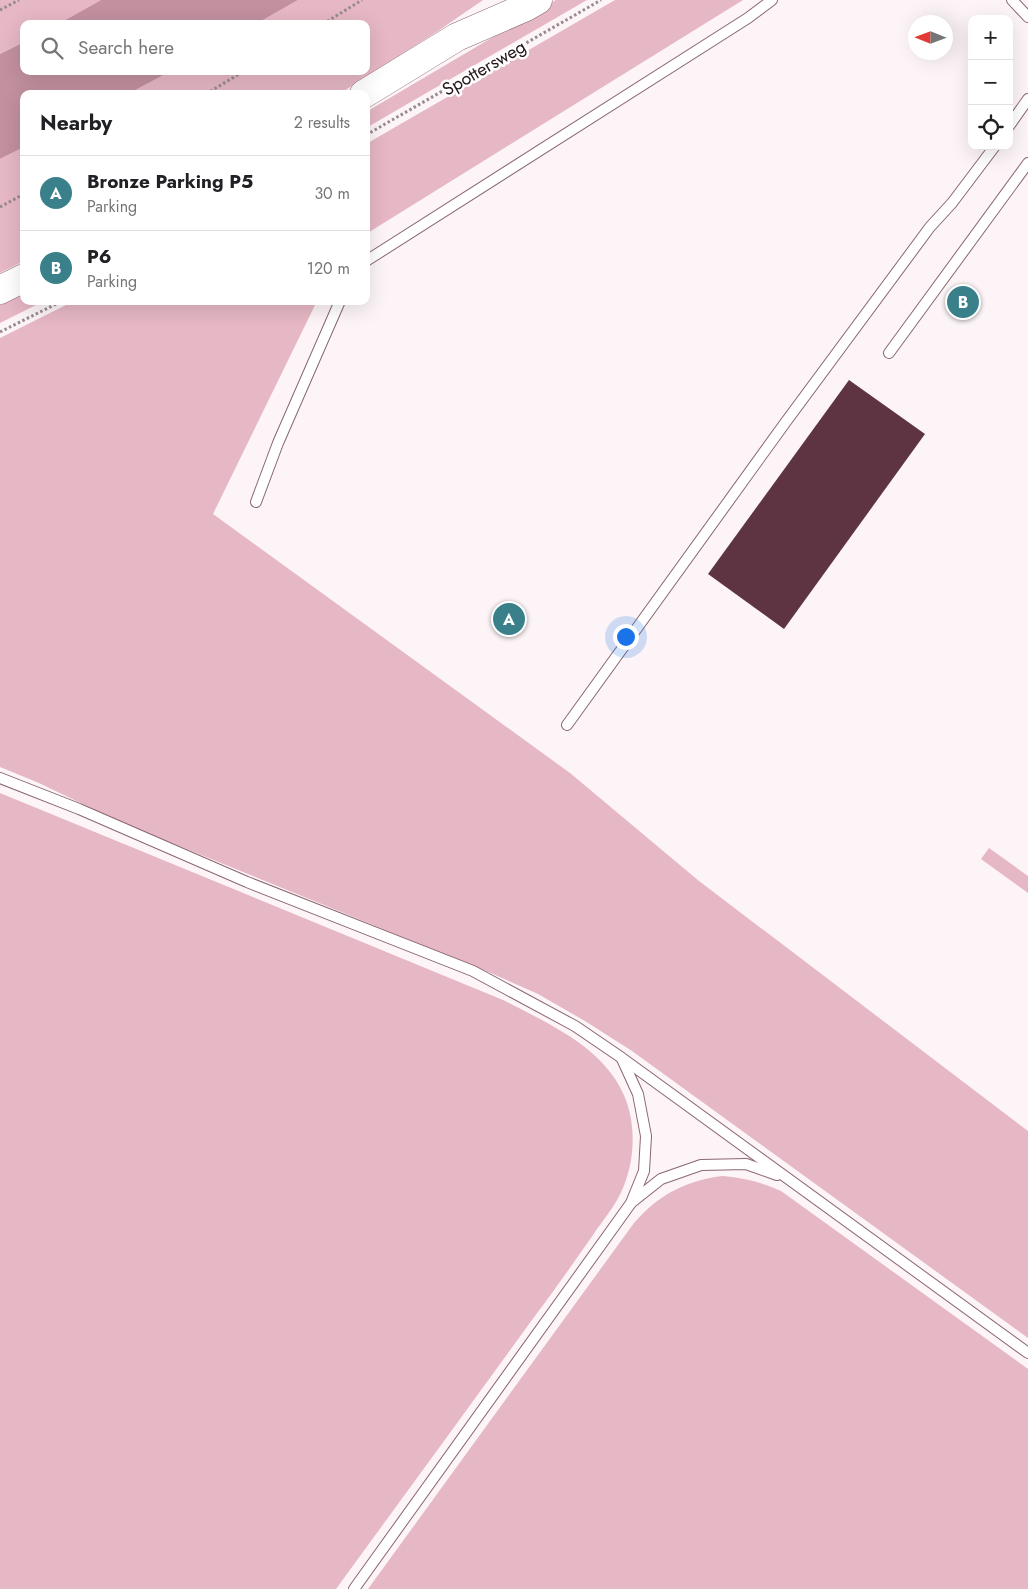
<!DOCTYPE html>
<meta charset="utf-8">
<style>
body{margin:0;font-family:Jost,sans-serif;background:#f2f2f2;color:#202124}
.controls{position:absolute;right:15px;top:15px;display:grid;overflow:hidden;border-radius:10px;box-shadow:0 5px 20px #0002}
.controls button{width:45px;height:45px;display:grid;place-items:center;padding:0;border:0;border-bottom:1px solid #e0e0e0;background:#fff;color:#202124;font:25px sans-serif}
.compass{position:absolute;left:908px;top:15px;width:45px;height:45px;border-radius:50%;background:#fff;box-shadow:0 5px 20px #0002;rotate:271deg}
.you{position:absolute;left:625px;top:636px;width:18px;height:18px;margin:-12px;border:4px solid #fff;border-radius:50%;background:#1a73e8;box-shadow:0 0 0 8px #1a73e833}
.badge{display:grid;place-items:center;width:32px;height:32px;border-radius:50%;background:#3a808b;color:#fff;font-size:16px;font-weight:700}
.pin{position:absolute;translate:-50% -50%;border:2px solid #fff;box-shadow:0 1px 5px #0006}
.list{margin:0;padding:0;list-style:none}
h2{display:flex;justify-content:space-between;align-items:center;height:65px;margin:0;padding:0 20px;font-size:21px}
h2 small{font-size:16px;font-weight:400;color:#757577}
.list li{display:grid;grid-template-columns:32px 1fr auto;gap:15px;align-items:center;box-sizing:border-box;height:75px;padding:0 20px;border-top:1px solid #e0e0e0}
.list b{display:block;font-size:19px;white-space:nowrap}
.list p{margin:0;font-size:16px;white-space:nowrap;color:#757577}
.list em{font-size:16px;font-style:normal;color:#757577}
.icon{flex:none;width:28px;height:28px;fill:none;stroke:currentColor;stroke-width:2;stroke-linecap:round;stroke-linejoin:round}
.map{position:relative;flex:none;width:1028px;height:1589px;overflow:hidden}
.search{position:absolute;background:#fff;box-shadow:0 5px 20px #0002;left:20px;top:20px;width:350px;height:55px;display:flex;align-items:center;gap:12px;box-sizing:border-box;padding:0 18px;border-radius:10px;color:#757577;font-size:19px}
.panel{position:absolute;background:#fff;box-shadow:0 5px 20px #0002;left:20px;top:90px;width:350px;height:215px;border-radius:10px}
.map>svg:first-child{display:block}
</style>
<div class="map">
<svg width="1028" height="1589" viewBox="0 0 1028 1589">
<rect width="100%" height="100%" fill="#fcf4f6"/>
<!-- green -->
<g fill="#e6b7c4">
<polygon points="0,0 101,0 58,24 24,24 24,42 0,54"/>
<polygon points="298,0 483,0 438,31 339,94 128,94 171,71 366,71 366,24 256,24"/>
<polygon points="556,0 587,0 366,128 366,112"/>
<polygon points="615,0 743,0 366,234 366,144"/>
<polygon points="24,147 24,261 0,273 0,159"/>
<polygon points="24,293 24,301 44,301 0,323 0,305"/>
<polygon points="74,301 317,301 213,514 570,773 699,881 1028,1131 1028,1338 632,1051 585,1021 538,994 486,971 120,822 39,783 0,767 0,338"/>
<path d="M0 793 503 1000C549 1024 609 1049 627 1103 636 1130 634 1162 623 1188 616 1205 603 1220 593 1235 572 1265 551 1295 529 1324 465 1413 400 1501 336 1589H0Z"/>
<polygon points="989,848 1028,876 1028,893 981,859"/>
<path d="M722 1176C744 1178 761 1182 781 1191L1028 1369V1589H368L634 1223C658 1195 685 1181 722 1176Z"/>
</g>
<!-- water -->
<g fill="#c2909f">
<polygon points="101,0 298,0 256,24 58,24"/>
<polygon points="24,42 24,71 171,71 128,94 24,94 24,147 0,159 0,54"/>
</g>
<!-- building -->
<polygon fill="#5f3442" points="849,380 925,434 784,629 708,574"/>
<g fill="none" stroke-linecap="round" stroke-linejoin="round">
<defs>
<g id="lane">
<polyline points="1012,0 1028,17"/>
<polyline points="1009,126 1028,99"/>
<polyline points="366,261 748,18 772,0"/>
<polyline points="889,353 1028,163"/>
<polyline points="256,502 278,443 340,301"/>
<polyline points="567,725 785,423 930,227 952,203 995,146"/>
<polyline points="0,778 79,809 247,882 473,971 575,1026 622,1058 1028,1353"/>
<polyline points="632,1202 661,1179 701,1165 746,1164 777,1175"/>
<polyline points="354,1589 631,1203 644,1171 646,1136 638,1094 622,1059"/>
</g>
<g id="secondary">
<polyline points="364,94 457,37 526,7 538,0"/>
<polyline points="0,290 24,278"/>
</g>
</defs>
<!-- lane casing -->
<use href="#lane" stroke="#8a6671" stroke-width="12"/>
<!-- secondary casing -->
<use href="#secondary" stroke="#8a6671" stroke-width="29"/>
<!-- path -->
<g stroke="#968b8e" stroke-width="3" stroke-dasharray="2.5 2.5" stroke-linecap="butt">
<polyline points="0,10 19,0"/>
<polyline points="323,24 362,0"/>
<polyline points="206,94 244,71"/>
<polyline points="366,135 601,0"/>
<polyline points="0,207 24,194"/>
<polyline points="0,332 62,301"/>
</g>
<!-- lane -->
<use href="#lane" stroke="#fff" stroke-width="10"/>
<!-- secondary -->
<use href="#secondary" stroke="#fff" stroke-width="28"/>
</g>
<g text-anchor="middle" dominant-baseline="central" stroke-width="5" stroke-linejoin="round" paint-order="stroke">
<!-- street labels -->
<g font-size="18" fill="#25171b" stroke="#fff">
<text transform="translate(484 68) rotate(-30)">Spottersweg</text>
</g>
</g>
</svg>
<div class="controls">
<button>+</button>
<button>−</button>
<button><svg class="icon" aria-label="locate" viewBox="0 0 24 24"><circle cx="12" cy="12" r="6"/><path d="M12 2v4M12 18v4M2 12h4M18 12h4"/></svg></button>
</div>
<svg class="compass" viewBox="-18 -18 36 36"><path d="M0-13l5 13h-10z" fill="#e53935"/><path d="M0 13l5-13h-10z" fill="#757577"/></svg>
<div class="you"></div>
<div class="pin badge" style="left:509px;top:619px">A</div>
<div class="pin badge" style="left:963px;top:302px">B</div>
<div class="search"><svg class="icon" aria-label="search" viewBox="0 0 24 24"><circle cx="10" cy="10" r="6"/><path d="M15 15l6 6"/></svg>Search here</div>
<section class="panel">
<h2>Nearby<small>2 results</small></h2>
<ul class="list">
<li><span class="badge">A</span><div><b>Bronze Parking P5</b><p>Parking</p></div><em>30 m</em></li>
<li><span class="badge">B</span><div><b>P6</b><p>Parking</p></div><em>120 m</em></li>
</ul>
</section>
</div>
